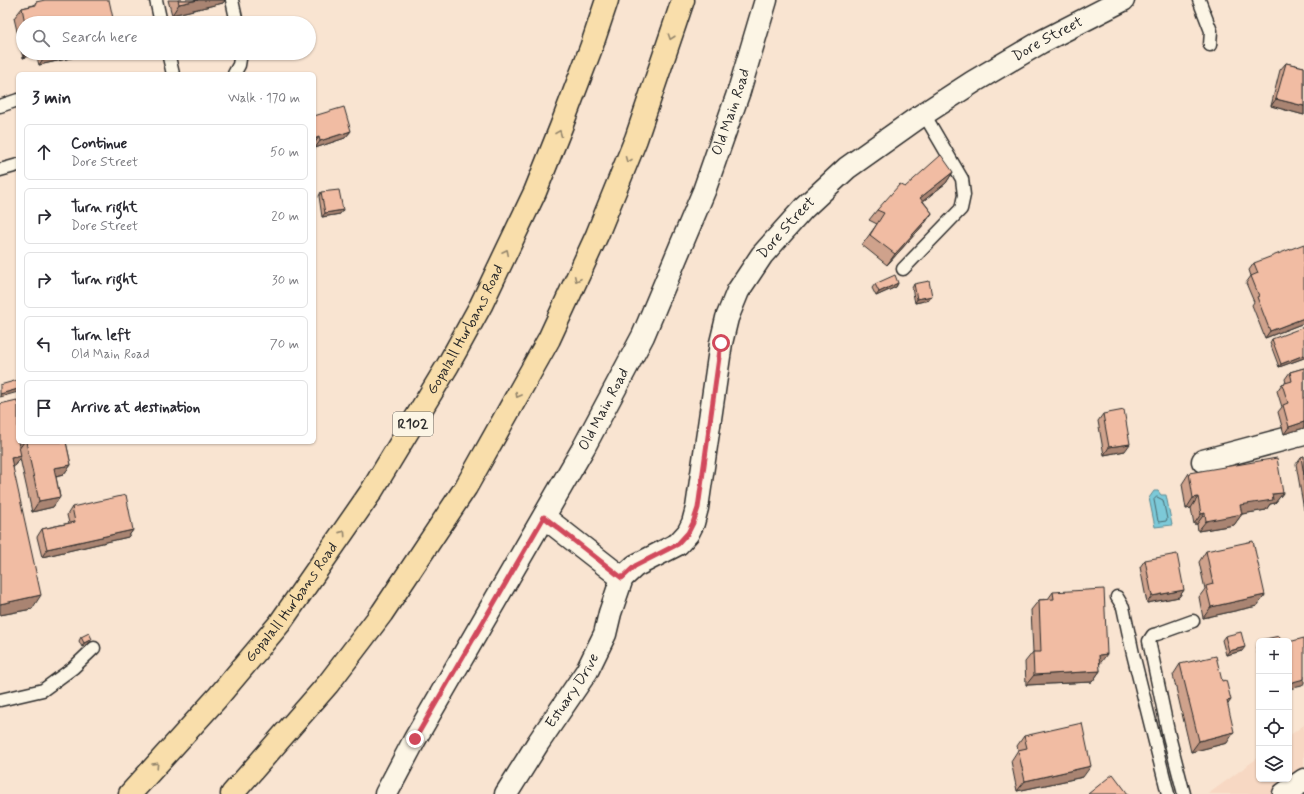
<!DOCTYPE html>
<meta charset="utf-8">
<style>
body{margin:0;font-family:Mynerve,sans-serif;background:#f2f2f3;color:#2b2b33}
.controls{position:absolute;right:12px;bottom:12px;display:grid;overflow:hidden;border-radius:6px;box-shadow:0 1px 3px #0004}
.controls button{width:36px;height:36px;display:grid;place-items:center;padding:0;border:0;border-bottom:1px solid #e1e1e2;background:#fff;color:#2b2b33;font:20px sans-serif}
.stop{position:absolute;width:12px;height:12px;margin:-9px;border:3px solid #d1495b;border-radius:50%;background:#fff}
.stop.end{background:#d1495b;border-color:#fff;box-shadow:0 1px 4px #0008}
.list{margin:0;padding:0;list-style:none}
h2{display:flex;justify-content:space-between;align-items:center;height:52px;margin:0;padding:0 16px;font-size:17px}
h2 small{font-size:13px;font-weight:400;color:#7c7c81}
.list li{display:grid;grid-template-columns:26px 1fr auto;gap:12px;align-items:center;box-sizing:border-box;height:56px;margin:0 8px 8px;padding:0 8px;border:1px solid #e1e1e2;border-radius:6px}
.list b{display:block;font-size:15px;white-space:nowrap}
.list p{margin:0;font-size:13px;white-space:nowrap;color:#7c7c81}
.list em{font-size:13px;font-style:normal;color:#7c7c81}
.icon{flex:none;width:22px;height:22px;fill:none;stroke:currentColor;stroke-width:2;stroke-linecap:round;stroke-linejoin:round}
.map{position:relative;flex:none;width:1304px;height:794px;overflow:hidden}
.search{position:absolute;background:#fff;box-shadow:0 1px 3px #0004;left:16px;top:16px;width:300px;height:44px;display:flex;align-items:center;gap:10px;box-sizing:border-box;padding:0 14px;border-radius:22px;color:#7c7c81;font-size:15px}
.panel{position:absolute;background:#fff;box-shadow:0 1px 3px #0004;left:16px;top:72px;width:300px;height:372px;border-radius:6px}
.map>svg:first-child{display:block}
</style>
<div class="map">
<svg width="1304" height="794" viewBox="0 0 1304 794">
<rect width="100%" height="100%" fill="#f9e4d1"/>
<filter id="ink" filterUnits="userSpaceOnUse"><feTurbulence type="fractalNoise" baseFrequency=".025" numOctaves="2"/><feDisplacementMap in="SourceGraphic" scale="8" xChannelSelector="R" yChannelSelector="G"/><feConvolveMatrix kernelMatrix="1 2 1 2 8 2 1 2 1" color-interpolation-filters="sRGB"/></filter>
<g filter="url(#ink)">
<!-- built -->
<polygon fill="#f7d8c3" points="1304,725 1304,794 1208,794 1259,757 1259,779 1289,779 1289,736"/>
<!-- water -->
<polygon fill="#7bc9d8" stroke="#5b8a93" points="1154,491 1158,491 1161,495 1166,495 1172,525 1155,527 1149,498"/>
<g fill="none" stroke-linecap="round" stroke-linejoin="round">
<!-- shore -->
<polygon stroke="#4b6a70" stroke-width="1" points="1157,497 1163,500 1167,519 1166,521 1159,522 1158,521 1154,500"/>
<defs>
<g id="lane">
<polyline points="156,0 161,23"/>
<polyline points="232,0 237,23"/>
<polyline points="1199,0 1211,31 1210,45"/>
<polyline points="168,53 173,74"/>
<polyline points="234,74 239,65 241,53"/>
<polyline points="0,106 18,100"/>
<polyline points="0,170 18,165"/>
<polyline points="903,269 961,209 964,195 962,179 924,114"/>
<polyline points="1117,597 1123,607 1133,654 1168,794"/>
<polyline points="0,700 43,690 73,668 94,648"/>
<polyline points="1184,794 1169,736 1149,641 1153,635 1157,634 1193,621"/>
</g>
<g id="street">
<polyline points="1203,461 1304,434"/>
<polyline points="544,517 622,578"/>
<path id="s1" d="M506 794 538 743 587 671 605 634 610 613 622 578 635 566 678 544 688 533 693 523 697 508 721 343 727 318 738 291 762 255 804 208 847 168 916 119 973 82 1041 42 1123 0"/>
<polyline points="1284,794 1304,780"/>
</g>
<g id="secondary">
<path id="s2" d="M386 794 415 739 584 447 643 336 704 191 739 91 766 0"/>
</g>
<g id="primary">
<path id="s3" d="M130 794 217 698 280 623 371 492 448 365 481 305 535 192 561 127 591 48 607 0"/>
<polyline points="232,794 328,684 382,613 466,487 549,339 597,235 636,139 683,0"/>
</g>
</defs>
<!-- lane casing -->
<use href="#lane" stroke="#2b2b2b" stroke-width="15"/>
<!-- street casing -->
<use href="#street" stroke="#2b2b2b" stroke-width="25"/>
<!-- secondary casing -->
<use href="#secondary" stroke="#2b2b2b" stroke-width="25"/>
<!-- primary casing -->
<use href="#primary" stroke="#2b2b2b" stroke-width="25"/>
<!-- lane -->
<use href="#lane" stroke="#fcf5e5" stroke-width="12"/>
<!-- street -->
<use href="#street" stroke="#fcf5e5" stroke-width="22"/>
<!-- secondary -->
<use href="#secondary" stroke="#fcf5e5" stroke-width="22"/>
<!-- primary -->
<use href="#primary" stroke="#f9deab" stroke-width="22"/>
</g>
<!-- wall -->
<g fill="#cfa28c" stroke="#2b2b2b">
<polygon points="168,0 225,0 223,3 172,15"/>
<polygon points="36,2 114,23 23,23 23,53 93,53 39,65 36,54 23,58 14,18 22,8 34,5"/>
<polygon points="1286,63 1304,67 1304,115 1271,106 1280,70"/>
<polygon points="314,116 351,131 345,138 315,148 314,146"/>
<polygon points="953,172 946,183 923,201 932,213 925,223 887,265 862,245 877,224 869,220 877,210 905,187"/>
<polygon points="321,192 340,214 322,217 319,196"/>
<polygon points="1254,263 1304,323 1265,338 1252,305 1254,302 1246,283 1251,276 1249,270"/>
<polygon points="898,283 896,287 876,296 872,288 875,284"/>
<polygon points="914,284 932,296 929,300 915,303 912,288"/>
<polygon points="1272,339 1304,358 1279,367 1270,343"/>
<polygon points="1304,368 1304,428 1284,434 1278,412 1282,407 1277,391 1282,384 1286,383 1285,379 1290,372"/>
<polygon points="17,400 18,442 66,442 71,465 63,475 56,477 60,497 53,507 32,512 20,458 13,468 32,609 0,615"/>
<polygon points="1103,414 1125,451 1104,455 1098,421"/>
<polygon points="1304,456 1304,510 1296,464 1301,457"/>
<polygon points="1189,473 1283,493 1275,503 1270,504 1266,510 1242,514 1234,525 1198,531 1197,524 1194,524 1191,508 1186,509 1182,484"/>
<polygon points="72,507 133,530 128,537 42,557 37,537 42,529 69,523 67,515"/>
<polygon points="1206,551 1265,595 1257,606 1203,618 1199,597 1205,589 1199,562"/>
<polygon points="1145,560 1184,590 1179,597 1147,603 1140,567"/>
<polygon points="1053,592 1099,665 1100,671 1092,682 1026,685 1025,662 1033,652 1031,610 1039,600 1048,599"/>
<polygon points="1225,636 1242,651 1226,655 1222,640"/>
<polygon points="81,637 89,643 82,647 79,641"/>
<polygon points="1259,643 1259,661 1256,647"/>
<polygon points="1180,664 1227,704 1227,743 1191,752 1173,675"/>
<polygon points="1024,736 1083,777 1017,791 1011,761 1018,750 1017,746"/>
</g>
<!-- shaded-wall -->
<g fill="#a98472" stroke="#2b2b2b">
<polygon points="198,0 225,0 223,3 172,15 179,4"/>
<polygon points="26,53 37,53 36,54 23,58"/>
<polygon points="51,53 93,53 39,65 46,54"/>
<polygon points="1276,99 1304,106 1304,115 1271,106"/>
<polygon points="351,131 345,138 315,148 320,141"/>
<polygon points="319,137 314,144 314,139"/>
<polygon points="953,172 946,183 913,209 920,198"/>
<polygon points="343,210 340,214 322,217 325,213"/>
<polygon points="932,213 925,223 887,265 895,254"/>
<polygon points="898,283 896,287 876,296 879,292"/>
<polygon points="932,296 929,300 915,303 917,299"/>
<polygon points="1304,318 1304,323 1265,338 1270,331"/>
<polygon points="1304,355 1304,358 1279,367 1281,364"/>
<polygon points="18,389 18,392 0,397 0,394"/>
<polygon points="1304,422 1304,428 1284,434 1289,427"/>
<polygon points="18,442 24,442 16,453"/>
<polygon points="1130,444 1125,451 1104,455 1109,447"/>
<polygon points="21,456 12,469 11,458"/>
<polygon points="71,465 63,475 46,479 54,468"/>
<polygon points="1283,493 1275,503 1270,504 1266,510 1242,514 1234,525 1198,531 1206,521 1240,505 1272,494"/>
<polygon points="60,497 53,507 32,512 39,501"/>
<polygon points="1198,497 1191,508 1186,509 1193,498"/>
<polygon points="1205,513 1197,524 1194,524 1201,514"/>
<polygon points="133,530 128,537 42,557 47,549"/>
<polygon points="1184,590 1179,597 1147,603 1152,596"/>
<polygon points="41,595 32,609 0,615 0,604"/>
<polygon points="1265,595 1257,606 1203,618 1211,607"/>
<polygon points="92,639 89,643 82,647 84,643"/>
<polygon points="1245,647 1242,651 1226,655 1229,651"/>
<polygon points="1107,654 1099,665 1099,655"/>
<polygon points="1100,671 1092,682 1026,685 1034,675"/>
<polygon points="1304,676 1304,683 1302,686 1289,689 1289,683"/>
<polygon points="1231,700 1223,711 1227,701"/>
<polygon points="1234,732 1227,743 1191,752 1199,741"/>
<polygon points="1091,766 1083,777 1017,791 1025,781"/>
</g>
<!-- building -->
<g fill="#f1bca3" stroke="#2b2b2b">
<polygon points="45,0 109,0 114,23 25,23 22,8 36,5 36,2"/>
<polygon points="178,0 198,0 179,4"/>
<polygon points="1286,63 1304,67 1304,106 1276,99"/>
<polygon points="344,107 351,131 320,141 319,137 314,139 314,116"/>
<polygon points="941,155 953,172 920,198 932,213 895,254 870,235 884,213 877,210 900,184 905,187"/>
<polygon points="339,190 343,210 325,213 321,192"/>
<polygon points="1304,244 1304,318 1270,331 1257,297 1259,296 1251,276 1258,273 1254,263"/>
<polygon points="895,275 898,283 879,292 875,284"/>
<polygon points="929,281 932,296 917,299 914,284"/>
<polygon points="1304,327 1304,355 1281,364 1272,339"/>
<polygon points="1304,368 1304,422 1289,427 1283,405 1288,403 1282,384 1292,381 1290,372"/>
<polygon points="18,380 18,389 0,394 0,385"/>
<polygon points="17,400 18,407 18,442 21,456 11,458 41,595 0,604 0,404"/>
<polygon points="1124,410 1130,444 1109,447 1103,414"/>
<polygon points="26,442 66,442 71,465 54,468 60,497 39,501"/>
<polygon points="1304,456 1304,475 1301,457"/>
<polygon points="1277,458 1283,493 1272,494 1273,500 1240,505 1242,514 1206,521 1205,513 1201,514 1198,497 1193,498 1189,473"/>
<polygon points="126,495 133,530 47,549 42,529 75,522 72,507"/>
<polygon points="1253,541 1265,595 1211,607 1206,586 1213,584 1206,551"/>
<polygon points="1177,554 1184,590 1152,596 1145,560"/>
<polygon points="1104,589 1107,654 1099,655 1100,671 1034,675 1033,652 1041,652 1039,600 1054,599 1053,592"/>
<polygon points="1241,632 1245,647 1229,651 1225,636"/>
<polygon points="89,633 92,639 84,643 81,637"/>
<polygon points="1279,636 1281,641 1261,641 1261,640"/>
<polygon points="1304,638 1304,679 1289,683 1289,642"/>
<polygon points="1216,656 1222,681 1226,680 1231,700 1227,701 1234,732 1199,741 1180,664"/>
<polygon points="1082,723 1091,766 1025,781 1018,750 1027,748 1024,736"/>
<polygon points="1113,774 1128,794 1088,794"/>
</g>
<!-- one-way arrows -->
<defs><path id="oneway-chevron" d="M-2-3.5L2.5 0L-2 3.5" fill="none" stroke-width="1.6" stroke-linecap="round" stroke-linejoin="round"/></defs>
<g stroke="#92846b">
<use href="#oneway-chevron" transform="translate(671 37) rotate(109)"/>
<use href="#oneway-chevron" transform="translate(559 133) rotate(-68)"/>
<use href="#oneway-chevron" transform="translate(628 160) rotate(112)"/>
<use href="#oneway-chevron" transform="translate(506 252) rotate(-64)"/>
<use href="#oneway-chevron" transform="translate(577 279) rotate(115)"/>
<use href="#oneway-chevron" transform="translate(518 395) rotate(119)"/>
<use href="#oneway-chevron" transform="translate(343 533) rotate(-55)"/>
<use href="#oneway-chevron" transform="translate(156 765) rotate(-47)"/>
</g>
</g>
<g fill="none" stroke-linecap="round" stroke-linejoin="round" filter="url(#ink)">
<!-- route -->
<polyline stroke="#d1495b" stroke-width="5" points="415,739 544,517 622,578 635,566 678,544 688,533 693,523 698,508 721,343"/>
</g>
<g text-anchor="middle" dominant-baseline="central" stroke-width="4" stroke-linejoin="round" paint-order="stroke">
<!-- shield labels -->
<rect fill="#fcf5e5" stroke="#6a6863" stroke-width="1" x="393" y="412" width="40" height="24" rx="3"/>
<g font-size="14" font-weight="bold" fill="#2b2b2b">
<text x="413" y="424">R102</text>
</g>
<!-- street labels -->
<g font-size="15" fill="#2b2b2b" stroke="#fcf5e5">
<text stroke="none"><textPath href="#s1" startOffset="980">Dore Street</textPath></text>
<text stroke="none"><textPath href="#s2" startOffset="766">Old Main Road</textPath></text>
<text stroke="none"><textPath href="#s1" startOffset="656">Dore Street</textPath></text>
<text stroke="none"><textPath href="#s3" startOffset="575">Gopalall Hurbans Road</textPath></text>
<text stroke="none"><textPath href="#s2" startOffset="442">Old Main Road</textPath></text>
<text stroke="none"><textPath href="#s3" startOffset="251">Gopalall Hurbans Road</textPath></text>
<text stroke="none"><textPath href="#s1" startOffset="123">Estuary Drive</textPath></text>
</g>
</g>
</svg>
<div class="controls">
<button>+</button>
<button>−</button>
<button><svg class="icon" aria-label="locate" viewBox="0 0 24 24"><circle cx="12" cy="12" r="6"/><path d="M12 2v4M12 18v4M2 12h4M18 12h4"/></svg></button>
<button><svg class="icon" aria-label="layers" viewBox="0 0 24 24"><path d="M12 4l9 5-9 5-9-5zM3 14l9 5 9-5"/></svg></button>
</div>
<div class="stop" style="left:721px;top:343px"></div>
<div class="stop end" style="left:415px;top:739px"></div>
<div class="search"><svg class="icon" aria-label="search" viewBox="0 0 24 24"><circle cx="10" cy="10" r="6"/><path d="M15 15l6 6"/></svg>Search here</div>
<section class="panel">
<h2>3 min<small>Walk · 170 m</small></h2>
<ul class="list">
<li><svg class="icon" aria-label="ahead" viewBox="0 0 24 24"><path d="M12 20V5M6 11l6-6 6 6"/></svg><div><b>Continue</b><p>Dore Street</p></div><em>50 m</em></li>
<li><svg class="icon" aria-label="right" viewBox="0 0 24 24"><path d="M7 20v-9h11M14 6l5 5-5 5"/></svg><div><b>Turn right</b><p>Dore Street</p></div><em>20 m</em></li>
<li><svg class="icon" aria-label="right" viewBox="0 0 24 24"><path d="M7 20v-9h11M14 6l5 5-5 5"/></svg><div><b>Turn right</b></div><em>30 m</em></li>
<li><svg class="icon" aria-label="left" viewBox="0 0 24 24"><path d="M17 20v-9H6M10 6l-5 5 5 5"/></svg><div><b>Turn left</b><p>Old Main Road</p></div><em>70 m</em></li>
<li><svg class="icon" aria-label="arrive" viewBox="0 0 24 24"><path d="M6 21V4h12l-3 4 3 4H6"/></svg><div><b>Arrive at destination</b></div></li>
</ul>
</section>
</div>
